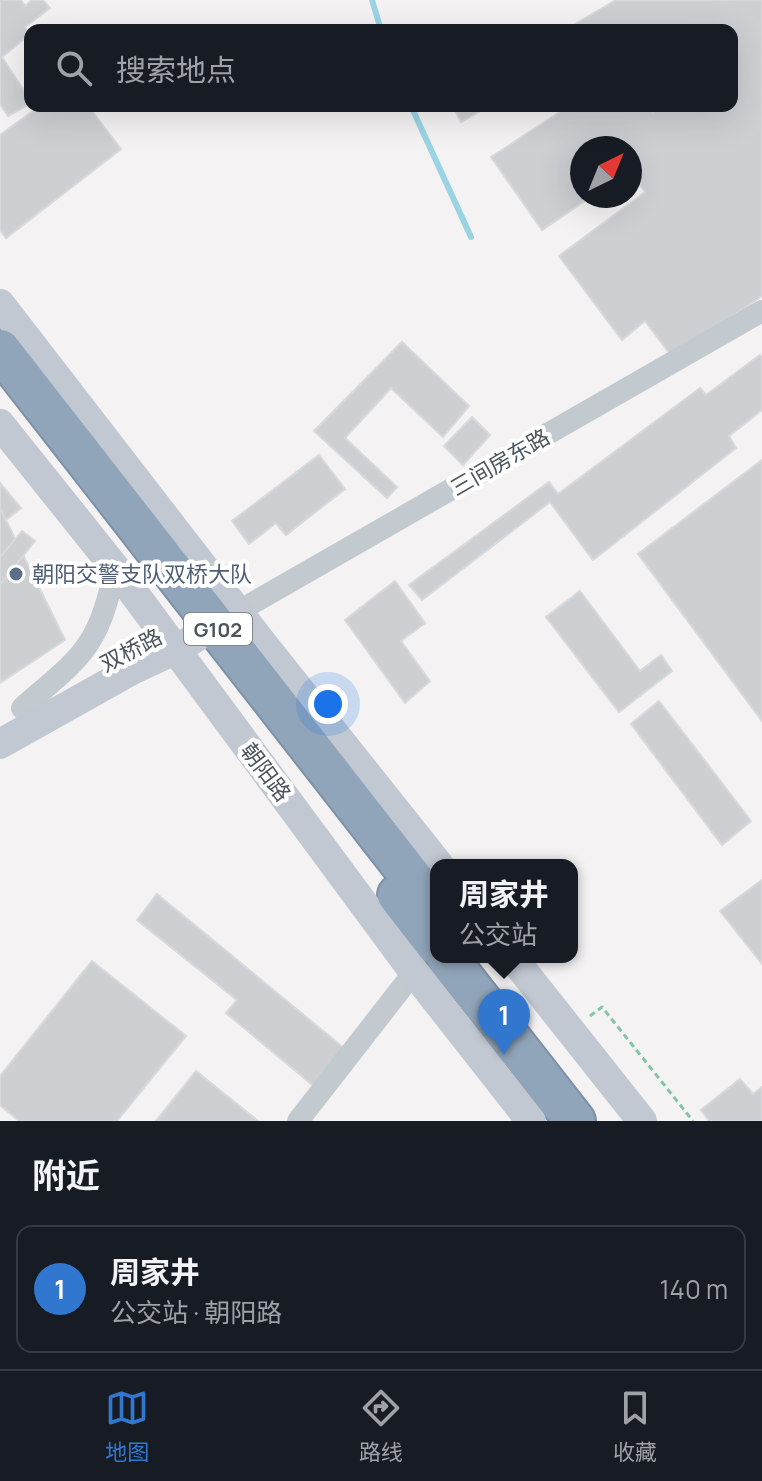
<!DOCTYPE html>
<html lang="zh">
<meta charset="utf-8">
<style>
body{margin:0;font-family:Manrope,"Noto Sans SC",sans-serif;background:#20242c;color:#f1f3f6}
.compass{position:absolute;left:570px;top:136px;width:72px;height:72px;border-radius:50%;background:#171b24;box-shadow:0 8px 32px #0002;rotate:43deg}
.you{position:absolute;left:328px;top:704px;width:28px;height:28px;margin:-20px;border:6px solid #fff;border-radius:50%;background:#1a73e8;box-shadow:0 0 0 12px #1a73e833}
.badge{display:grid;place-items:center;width:52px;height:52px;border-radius:50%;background:#3277cf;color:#fff;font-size:26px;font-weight:700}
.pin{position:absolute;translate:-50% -66px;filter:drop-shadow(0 2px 4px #0008)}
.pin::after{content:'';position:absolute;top:42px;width:28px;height:24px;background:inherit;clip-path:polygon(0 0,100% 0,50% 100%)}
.popup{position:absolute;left:430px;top:859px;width:148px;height:104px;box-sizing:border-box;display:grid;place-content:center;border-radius:16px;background:#171b24;filter:drop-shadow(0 2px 6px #0005);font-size:26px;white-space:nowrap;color:#9ea1a6}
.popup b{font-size:30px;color:#f1f3f6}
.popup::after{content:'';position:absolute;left:50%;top:100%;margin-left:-16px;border:16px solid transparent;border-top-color:#171b24}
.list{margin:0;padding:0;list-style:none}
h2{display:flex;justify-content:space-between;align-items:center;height:104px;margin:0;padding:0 32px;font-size:34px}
h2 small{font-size:26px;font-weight:400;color:#9ea1a6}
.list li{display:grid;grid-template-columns:52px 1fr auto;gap:24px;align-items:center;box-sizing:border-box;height:128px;margin:0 16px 16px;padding:0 16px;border:2px solid #363941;border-radius:16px}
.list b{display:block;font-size:30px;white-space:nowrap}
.list p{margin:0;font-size:26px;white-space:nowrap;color:#9ea1a6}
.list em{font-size:26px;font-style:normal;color:#9ea1a6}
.icon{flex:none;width:44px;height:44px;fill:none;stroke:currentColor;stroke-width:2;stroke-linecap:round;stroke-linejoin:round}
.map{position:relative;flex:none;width:762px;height:1121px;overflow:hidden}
.search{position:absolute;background:#171b24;box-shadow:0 8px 32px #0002;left:24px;right:24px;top:24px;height:88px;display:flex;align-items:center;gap:20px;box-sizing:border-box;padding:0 28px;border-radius:16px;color:#9ea1a6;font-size:30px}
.sheet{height:248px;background:#171b24}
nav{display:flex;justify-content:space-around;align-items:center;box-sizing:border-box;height:112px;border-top:2px solid #363941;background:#171b24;font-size:22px;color:#9ea1a6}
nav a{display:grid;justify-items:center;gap:4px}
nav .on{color:#3277cf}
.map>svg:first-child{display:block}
</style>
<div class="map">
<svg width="762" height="1121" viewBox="0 0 762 1121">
<rect width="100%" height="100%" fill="#f4f2f2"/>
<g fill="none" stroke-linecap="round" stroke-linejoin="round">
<!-- stream -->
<g stroke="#9ad4e2" stroke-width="6">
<polyline points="372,0 381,30"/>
<polyline points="411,106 471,237"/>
</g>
</g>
<!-- building -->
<g fill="#cdcfd3" stroke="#d7d9dc" stroke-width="2">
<polygon points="0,0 21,0 25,6 32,0 43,0 50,8 25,27 30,34 2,57 30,100 30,104 8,116 0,104"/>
<polygon points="616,0 762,0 762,296 672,357 645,321 622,340 559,256 645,192 630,171 630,148 582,148 582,196 592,196 542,230 491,157 569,106 649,106 653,112 661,106 732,106 732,30 565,30"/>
<polygon points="40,106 88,106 121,149 6,238 0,230 0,135"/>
<polygon points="453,106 489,106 461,122"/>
<polygon points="402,342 469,406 443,437 391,388 345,438 397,487 387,498 314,431"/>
<polygon points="760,355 762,358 762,410 729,436 736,448 593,560 550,502 422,600 409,585 549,482 558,494 700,388 706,395"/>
<polygon points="472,417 490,435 463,465 444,446"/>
<polygon points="319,455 345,489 286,535 276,523 249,544 232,521"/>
<polygon points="762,460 762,721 638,554"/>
<polygon points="0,483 21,508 2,523 0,521"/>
<polygon points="0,508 65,640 0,683"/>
<polygon points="22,531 35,541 0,585 0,557"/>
<polygon points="395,581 425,623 401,641 430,681 405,703 345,620"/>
<polygon points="580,591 640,671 661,655 672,671 619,712 546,617"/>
<polygon points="659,701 751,821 722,845 631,724"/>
<polygon points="762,880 762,964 720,911"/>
<polygon points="157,894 345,1049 316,1088 226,1013 237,1000 137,920"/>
<polygon points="92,961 186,1036 117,1121 19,1121 0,1105 0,1076"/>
<polygon points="196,1071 258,1121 156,1121"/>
<polygon points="740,1079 753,1094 762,1087 762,1121 709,1121 701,1110"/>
</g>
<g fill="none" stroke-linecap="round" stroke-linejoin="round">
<defs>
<g id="highway">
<polyline points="0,350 436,909"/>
<polyline points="398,895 436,944"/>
<polyline points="447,957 575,1121"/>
</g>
</defs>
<!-- highway casing -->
<use href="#highway" stroke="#7c90a6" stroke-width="44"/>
<!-- path -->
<polyline stroke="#83c5a4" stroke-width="3" stroke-dasharray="6 4" stroke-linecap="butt" points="590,1016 602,1007 693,1121"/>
<!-- street -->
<g stroke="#c2c9cf" stroke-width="22">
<polyline points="237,612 762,311"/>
<path d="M22 708C45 687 74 667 90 641 104 619 109 593 116 569"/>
<polyline points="298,1121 414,972"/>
</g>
<!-- secondary -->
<g stroke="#c1c8d1" stroke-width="30">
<polyline points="0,304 262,643 439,865"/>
<polyline points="0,424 116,569 414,972 531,1121"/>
<polyline points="0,744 132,670 175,650 233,615"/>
<polyline points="512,957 642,1121"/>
</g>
<!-- highway -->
<use href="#highway" stroke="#91a5ba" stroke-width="40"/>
</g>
<!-- markers -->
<circle fill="#5c6f8a" stroke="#fff" stroke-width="3" cx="16" cy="574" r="8"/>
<g text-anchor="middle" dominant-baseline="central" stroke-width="8" stroke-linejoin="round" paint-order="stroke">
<!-- shield labels -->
<rect fill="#fff" stroke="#82888e" stroke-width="2" x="184" y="613" width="68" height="32" rx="6"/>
<g font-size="20" font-weight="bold" fill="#4c555d">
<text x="218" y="629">G102</text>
</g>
<!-- street labels -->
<g font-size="22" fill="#4c555d" stroke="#fff">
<text transform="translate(500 462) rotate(-30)">三间房东路</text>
<text transform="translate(131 650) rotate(-28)">双桥路</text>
<text transform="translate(266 772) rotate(53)">朝阳路</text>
</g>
<!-- service labels -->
<g font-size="22" fill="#4e5e75" stroke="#fff" text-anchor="start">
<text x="32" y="574">朝阳交警支队双桥大队</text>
</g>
</g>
</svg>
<svg class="compass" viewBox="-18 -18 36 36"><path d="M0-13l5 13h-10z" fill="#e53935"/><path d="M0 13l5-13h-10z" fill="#9ea1a6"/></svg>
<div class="you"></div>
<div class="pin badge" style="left:504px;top:1055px">1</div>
<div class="popup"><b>周家井</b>公交站</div>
<div class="search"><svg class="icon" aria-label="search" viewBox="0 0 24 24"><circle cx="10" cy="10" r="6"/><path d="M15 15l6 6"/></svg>搜索地点</div>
</div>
<section class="sheet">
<h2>附近<small></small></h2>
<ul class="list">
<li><span class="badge">1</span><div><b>周家井</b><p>公交站 · 朝阳路</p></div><em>140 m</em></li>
</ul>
</section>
<nav>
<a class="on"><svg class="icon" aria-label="map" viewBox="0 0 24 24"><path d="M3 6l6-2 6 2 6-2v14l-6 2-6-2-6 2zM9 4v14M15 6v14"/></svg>地图</a>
<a><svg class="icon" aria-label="directions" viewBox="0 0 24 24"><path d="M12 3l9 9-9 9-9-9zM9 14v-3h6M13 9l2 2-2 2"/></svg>路线</a>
<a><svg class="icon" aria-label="saved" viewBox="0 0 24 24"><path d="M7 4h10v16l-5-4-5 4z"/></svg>收藏</a>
</nav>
